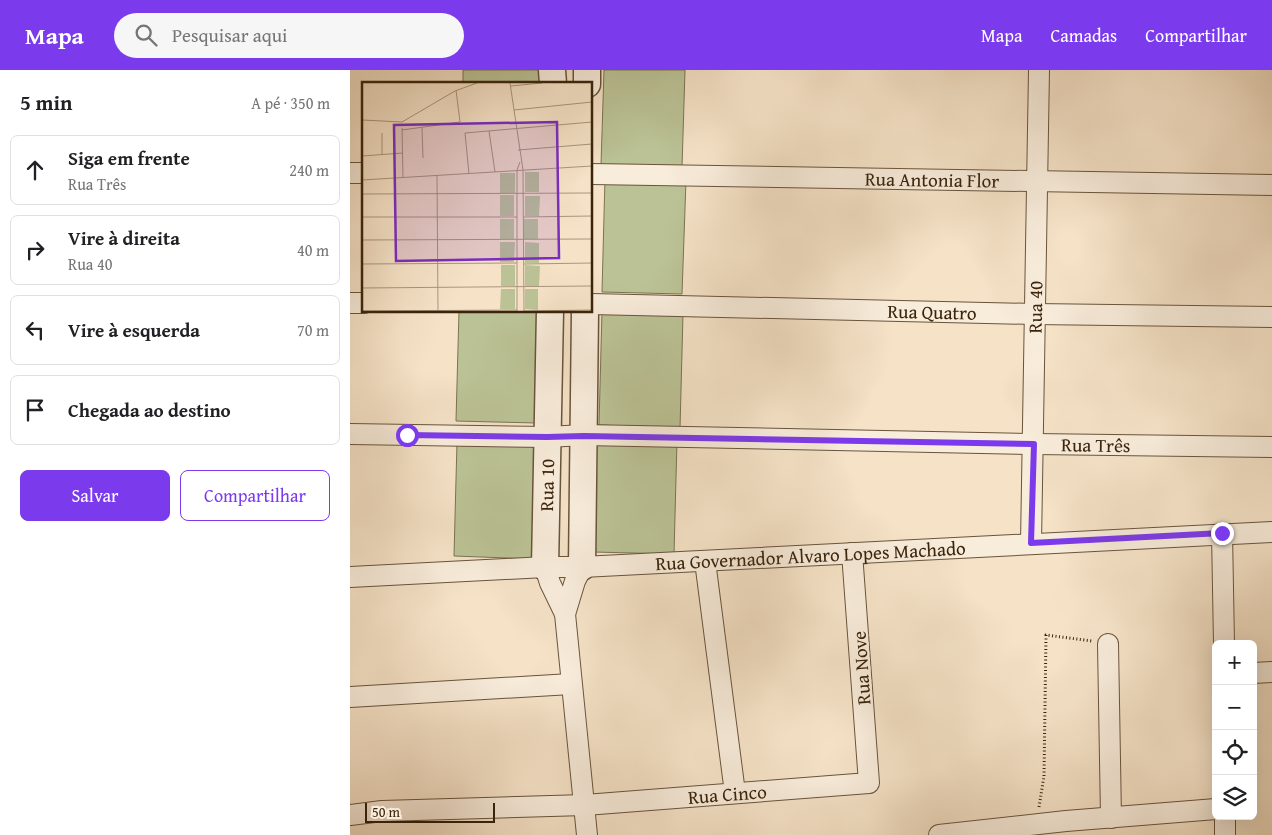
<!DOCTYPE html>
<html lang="pt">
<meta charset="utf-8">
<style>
body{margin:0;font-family:"Gentium Book Plus",serif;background:#f6f6f6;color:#202124}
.controls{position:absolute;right:15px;bottom:15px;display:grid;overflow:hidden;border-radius:8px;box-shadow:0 5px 20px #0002}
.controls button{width:45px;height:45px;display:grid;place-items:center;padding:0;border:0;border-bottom:1px solid #e0e0e0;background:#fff;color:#202124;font:25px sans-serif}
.scale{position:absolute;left:15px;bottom:12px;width:130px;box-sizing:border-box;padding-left:5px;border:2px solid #3a240c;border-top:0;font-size:14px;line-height:18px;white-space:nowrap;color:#3a240c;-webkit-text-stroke:4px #f8ecdb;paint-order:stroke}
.stop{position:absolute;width:15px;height:15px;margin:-11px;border:4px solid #7c3aed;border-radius:50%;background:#fff}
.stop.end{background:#7c3aed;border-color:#fff;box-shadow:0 1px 5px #0008}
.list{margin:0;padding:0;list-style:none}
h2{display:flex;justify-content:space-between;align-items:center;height:65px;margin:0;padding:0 20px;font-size:21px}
h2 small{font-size:16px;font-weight:400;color:#757577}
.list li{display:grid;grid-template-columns:32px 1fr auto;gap:15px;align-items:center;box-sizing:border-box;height:70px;margin:0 10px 10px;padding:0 10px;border:1px solid #e0e0e0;border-radius:8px}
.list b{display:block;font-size:19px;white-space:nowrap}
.list p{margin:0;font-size:16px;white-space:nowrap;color:#757577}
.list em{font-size:16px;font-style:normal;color:#757577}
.actions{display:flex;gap:10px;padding:15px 20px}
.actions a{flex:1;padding:11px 0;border:1px solid #7c3aed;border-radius:8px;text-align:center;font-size:18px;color:#7c3aed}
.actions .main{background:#7c3aed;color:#fff}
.icon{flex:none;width:28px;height:28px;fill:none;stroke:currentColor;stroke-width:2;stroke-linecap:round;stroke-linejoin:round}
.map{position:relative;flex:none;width:922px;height:765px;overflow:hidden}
header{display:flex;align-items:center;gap:30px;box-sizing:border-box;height:70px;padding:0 25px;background:#7c3aed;color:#fff}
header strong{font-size:24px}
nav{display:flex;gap:28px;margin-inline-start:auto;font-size:18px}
.search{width:350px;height:45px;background:#f6f6f6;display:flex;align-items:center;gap:12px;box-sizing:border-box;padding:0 18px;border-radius:28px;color:#757577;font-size:19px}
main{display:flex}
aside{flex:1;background:#fff}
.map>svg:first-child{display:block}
</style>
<header>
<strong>Mapa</strong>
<div class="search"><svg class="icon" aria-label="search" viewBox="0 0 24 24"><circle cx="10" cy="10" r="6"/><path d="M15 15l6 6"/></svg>Pesquisar aqui</div>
<nav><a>Mapa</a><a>Camadas</a><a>Compartilhar</a></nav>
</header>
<main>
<aside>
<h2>5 min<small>A pé · 350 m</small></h2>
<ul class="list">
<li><svg class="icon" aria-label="ahead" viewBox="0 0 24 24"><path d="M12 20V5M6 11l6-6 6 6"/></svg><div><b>Siga em frente</b><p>Rua Três</p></div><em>240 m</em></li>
<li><svg class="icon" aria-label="right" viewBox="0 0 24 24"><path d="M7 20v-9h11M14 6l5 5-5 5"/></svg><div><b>Vire à direita</b><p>Rua 40</p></div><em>40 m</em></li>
<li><svg class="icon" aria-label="left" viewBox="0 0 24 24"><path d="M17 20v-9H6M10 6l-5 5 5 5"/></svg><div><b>Vire à esquerda</b></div><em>70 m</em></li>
<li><svg class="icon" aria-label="arrive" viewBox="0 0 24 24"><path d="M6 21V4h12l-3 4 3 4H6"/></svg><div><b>Chegada ao destino</b></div></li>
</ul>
<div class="actions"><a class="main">Salvar</a><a>Compartilhar</a></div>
</aside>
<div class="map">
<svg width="922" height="765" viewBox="0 0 922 765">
<rect width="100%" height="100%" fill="#f5e2c7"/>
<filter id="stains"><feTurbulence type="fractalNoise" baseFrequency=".004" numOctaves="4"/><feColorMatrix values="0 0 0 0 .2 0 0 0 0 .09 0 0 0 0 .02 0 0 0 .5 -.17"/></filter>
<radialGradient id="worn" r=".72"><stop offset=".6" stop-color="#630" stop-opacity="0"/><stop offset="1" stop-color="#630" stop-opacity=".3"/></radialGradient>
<!-- green -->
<g fill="#bbc396" stroke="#7a7451">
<rect x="113" y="0" width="81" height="14"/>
<polygon points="254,0 335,0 332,97 251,95"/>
<polygon points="255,108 336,110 332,224 252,222"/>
<polygon points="109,241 189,241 186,353 106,351"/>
<polygon points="252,241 333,244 330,358 249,355"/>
<polygon points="246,368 327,370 324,484 243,482"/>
<polygon points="107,372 188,374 185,489 104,486"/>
</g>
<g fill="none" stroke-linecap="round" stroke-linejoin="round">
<defs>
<g id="minor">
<polyline points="0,103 14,103"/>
<path id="s1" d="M241 104 922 115"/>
<polyline points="0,233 14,233"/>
<path id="s2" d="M241 234 684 244 922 247"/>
<path id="s3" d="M0 364 197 367 234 365 684 374 922 377"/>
<polyline points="872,463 874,574"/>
<path id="s4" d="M681 473 689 0"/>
<polyline points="355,491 385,723"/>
<polyline points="195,497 200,513 215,544 237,765"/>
<path id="s5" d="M0 507 195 497H232L922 462"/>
<polyline points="215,544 225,511 232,497"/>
<polyline points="758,574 761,748"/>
<polyline points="903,603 922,602"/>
<polyline points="0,627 221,614"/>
<path id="s6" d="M0 745 32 741 235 735 519 713 502 483"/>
<polyline points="875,746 875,765"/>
<polyline points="589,765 716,751 866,739"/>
</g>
<g id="tertiary">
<polyline points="202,0 203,14"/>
<polyline points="237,14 237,0"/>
<path id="s7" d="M195 497 200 241"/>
<polyline points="232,497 235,241"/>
</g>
</defs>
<!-- minor casing -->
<use href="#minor" stroke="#69543b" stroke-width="22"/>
<!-- tertiary casing -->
<use href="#tertiary" stroke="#69543b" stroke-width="29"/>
<!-- path -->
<polyline stroke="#3a240c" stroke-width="3" stroke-dasharray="1 2.5" stroke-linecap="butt" points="689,737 694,706 696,565 742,571"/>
<!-- minor -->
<use href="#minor" stroke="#f8ecdb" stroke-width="20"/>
<!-- tertiary -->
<use href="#tertiary" stroke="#f8ecdb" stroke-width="26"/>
</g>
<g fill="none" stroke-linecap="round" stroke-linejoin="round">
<!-- route -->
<polyline stroke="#7c3aed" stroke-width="6" points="57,365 197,367 234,366 684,374 681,473 872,463"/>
</g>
<g text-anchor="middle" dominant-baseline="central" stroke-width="4.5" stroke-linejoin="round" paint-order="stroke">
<!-- street labels -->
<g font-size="19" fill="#3a240c" stroke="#f8ecdb">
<text stroke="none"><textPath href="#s1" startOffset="341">Rua Antonia Flor</textPath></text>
<text stroke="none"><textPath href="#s4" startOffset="236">Rua 40</textPath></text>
<text stroke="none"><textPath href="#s2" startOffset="341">Rua Quatro</textPath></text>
<text stroke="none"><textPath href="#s3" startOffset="746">Rua Três</textPath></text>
<text stroke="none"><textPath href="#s7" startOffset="82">Rua 10</textPath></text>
<text stroke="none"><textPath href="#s5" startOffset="461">Rua Governador Alvaro Lopes Machado</textPath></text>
<text transform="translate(511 598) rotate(-94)">Rua Nove</text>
<text stroke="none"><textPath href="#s6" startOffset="378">Rua Cinco</textPath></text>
</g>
</g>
<!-- overview -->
<g transform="translate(12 12)">
<rect width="230" height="230" fill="#f5e2c7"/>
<path d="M163 90H177V110H163ZM138 91H153V111H138ZM138 113H152V134H138ZM163 114H178L177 134H163ZM138 137H152V157H138ZM162 137H176V157H162ZM138 160H153L152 180H138ZM163 160 177 161V181H163ZM139 183H153V204H139ZM163 183 178 184 177 204H163ZM139 207H153V227H138ZM163 207H176V228L163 227Z" fill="#bbc396"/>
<path fill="none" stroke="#aa967c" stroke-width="1" d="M148 1 161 88 162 229M149 4 180 1M152 28 230 20M0 38 40 40 93 9 115 1M40 46 41 96M60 46 61 76M40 48 98 40 94 8M127 49 133 90M20 51V73M156 68 230 62M0 74 41 71M107 92 103 51 230 40M75 94 76 229M0 98 230 84M0 112 230 111M0 135H155M161 135 230 134M0 158 230 157M0 182 155 181M162 182 230 181M0 206 230 204M0 229 155 228M155 229V88L158 80M162 229 230 228"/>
<path fill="#7b2cbf" fill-opacity="0.15" stroke="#7b2cbf" stroke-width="2.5" d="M195 40 197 176 34 179 32 43Z"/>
<rect width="230" height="230" fill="none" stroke="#3a240c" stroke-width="2.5"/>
</g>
<rect width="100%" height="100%" filter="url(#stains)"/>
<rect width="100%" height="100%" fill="url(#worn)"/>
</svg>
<div class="controls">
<button>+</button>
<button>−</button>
<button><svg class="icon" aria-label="locate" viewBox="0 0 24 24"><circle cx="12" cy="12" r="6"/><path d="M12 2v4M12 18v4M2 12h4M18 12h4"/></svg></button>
<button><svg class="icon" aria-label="layers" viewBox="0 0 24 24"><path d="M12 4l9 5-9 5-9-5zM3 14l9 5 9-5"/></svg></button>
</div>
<div class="scale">50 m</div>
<div class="stop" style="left:57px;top:365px"></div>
<div class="stop end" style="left:872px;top:463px"></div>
</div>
</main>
